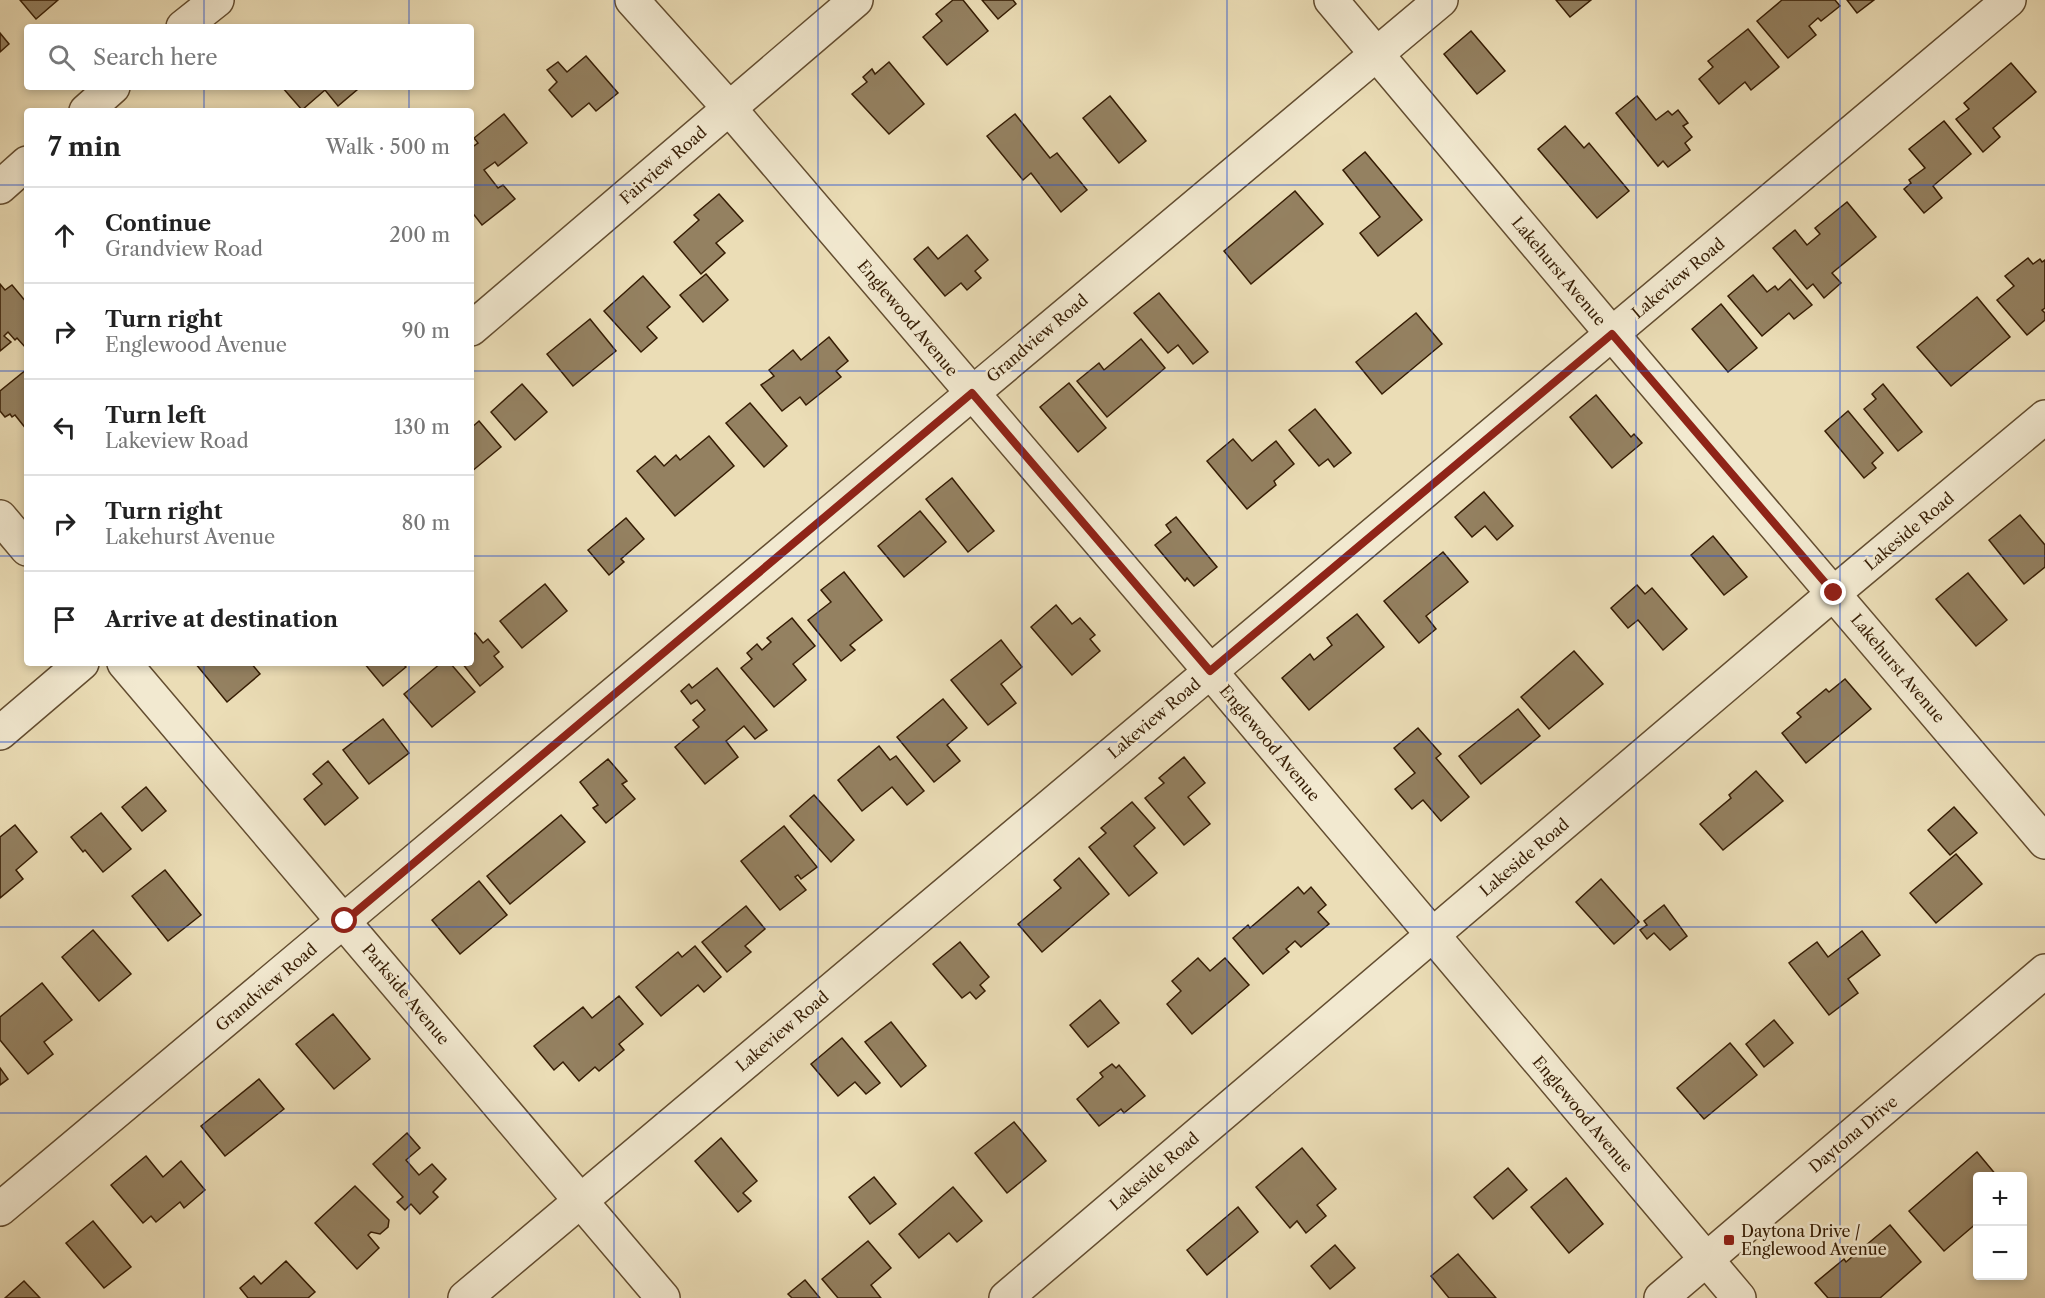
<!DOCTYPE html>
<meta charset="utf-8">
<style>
body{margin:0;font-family:"Libre Caslon Text",serif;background:#f6f6f6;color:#222}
.controls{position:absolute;right:18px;bottom:18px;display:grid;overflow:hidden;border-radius:6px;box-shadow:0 3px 9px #0003}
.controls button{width:54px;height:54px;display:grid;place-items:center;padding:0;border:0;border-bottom:2px solid #e0e0e0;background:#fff;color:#222;font:30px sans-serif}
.stop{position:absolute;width:18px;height:18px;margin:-14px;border:4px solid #8f2418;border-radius:50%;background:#fff}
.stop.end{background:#8f2418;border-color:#fff;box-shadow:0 2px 6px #0008}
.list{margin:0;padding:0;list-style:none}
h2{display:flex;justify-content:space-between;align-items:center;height:78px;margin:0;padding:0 24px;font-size:26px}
h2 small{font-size:20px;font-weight:400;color:#767676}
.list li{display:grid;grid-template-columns:39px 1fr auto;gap:18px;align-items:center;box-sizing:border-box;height:96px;padding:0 24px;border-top:2px solid #e0e0e0}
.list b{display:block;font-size:22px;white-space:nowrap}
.list p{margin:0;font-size:20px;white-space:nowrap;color:#767676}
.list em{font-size:20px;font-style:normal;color:#767676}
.icon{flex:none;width:33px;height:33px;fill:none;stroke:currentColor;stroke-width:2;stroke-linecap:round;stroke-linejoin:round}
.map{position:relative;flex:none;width:2045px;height:1298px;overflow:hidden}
.search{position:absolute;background:#fff;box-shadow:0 3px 9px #0003;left:24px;top:24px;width:450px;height:66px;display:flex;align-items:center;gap:15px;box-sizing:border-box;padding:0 21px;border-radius:6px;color:#767676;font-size:22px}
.panel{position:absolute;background:#fff;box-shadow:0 3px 9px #0003;left:24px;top:108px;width:450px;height:558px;border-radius:6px}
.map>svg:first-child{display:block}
</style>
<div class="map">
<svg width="2045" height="1298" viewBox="0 0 2045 1298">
<rect width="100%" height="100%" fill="#ebddb6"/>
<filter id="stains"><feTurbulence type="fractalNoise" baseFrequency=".00333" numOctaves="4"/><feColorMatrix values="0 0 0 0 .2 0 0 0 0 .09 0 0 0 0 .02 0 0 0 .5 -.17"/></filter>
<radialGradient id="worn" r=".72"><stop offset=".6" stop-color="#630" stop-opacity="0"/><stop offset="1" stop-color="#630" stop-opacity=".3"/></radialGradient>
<!-- building -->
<g fill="#948161" stroke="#361d04" stroke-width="1.5">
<polygon points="20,0 58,0 36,19"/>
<polygon points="953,0 963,0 988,31 947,65 923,37 942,21 936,14"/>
<polygon points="982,0 1013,0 1016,4 998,19"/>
<polygon points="1556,0 1591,0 1570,17"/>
<polygon points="1782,0 1835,0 1840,6 1821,21 1818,18 1809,26 1816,35 1788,58 1757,21"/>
<polygon points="1847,0 1874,0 1857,13"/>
<polygon points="1748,29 1779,67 1751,90 1745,82 1719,104 1699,79 1713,67 1708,61"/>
<polygon points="1471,31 1505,71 1477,94 1444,54"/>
<polygon points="0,33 9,44 0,52"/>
<polygon points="586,56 618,93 596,111 589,103 572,117 549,90 557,82 547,70 558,62 567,72"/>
<polygon points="889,62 924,104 889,134 852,94 867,82 863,77 872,69 875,74"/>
<polygon points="2011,63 2036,92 1993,128 2000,137 1983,152 1956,119 1969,109 1964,103"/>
<polygon points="282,87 357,87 358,89 338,106 325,90 302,110"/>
<polygon points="1110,96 1146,141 1119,163 1083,118"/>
<polygon points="1637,96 1656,120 1668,111 1672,115 1678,110 1688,123 1683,126 1692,137 1685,143 1690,150 1668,167 1663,161 1658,166 1616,113"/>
<polygon points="504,114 527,143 498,166 495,162 484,170 498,188 503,185 515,199 482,225 471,211 471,148 478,143 474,138"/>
<polygon points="1015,114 1050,158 1057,153 1087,190 1061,212 1031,173 1023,180 987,136"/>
<polygon points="1944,121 1971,154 1933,186 1942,198 1924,213 1904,189 1911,183 1909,180 1925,168 1909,149"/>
<polygon points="1565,126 1584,148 1589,143 1629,191 1597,218 1538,149"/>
<polygon points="1365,152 1422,220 1378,256 1360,233 1380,217 1343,170"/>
<polygon points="1295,191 1323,224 1251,284 1224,251"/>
<polygon points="719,194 743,221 716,243 725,253 701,274 674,242 699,220 694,215"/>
<polygon points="1847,202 1876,237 1832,273 1841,283 1824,298 1813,284 1807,289 1773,248 1795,230 1807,245 1820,234 1815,228"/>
<polygon points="967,235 988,260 975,271 981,278 967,290 961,283 945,296 914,259 928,247 938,259"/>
<polygon points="2028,258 2033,264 2040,259 2042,262 2045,260 2045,308 2042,310 2045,313 2045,320 2027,335 1997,300 2014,286 2005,276"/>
<polygon points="706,274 728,300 703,322 680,295"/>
<polygon points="1753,275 1767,292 1775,286 1778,290 1790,279 1812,305 1794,319 1789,313 1762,336 1728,296"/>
<polygon points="643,276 670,307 647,327 657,338 641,352 604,311"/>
<polygon points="0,284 5,290 12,285 27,303 27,345 25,347 17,338 15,340 8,332 4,336 11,342 0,351"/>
<polygon points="1159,293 1208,352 1193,364 1178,345 1168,353 1134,313"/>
<polygon points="1977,297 2010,337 1951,386 1917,347"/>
<polygon points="1721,304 1757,348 1728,372 1692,329"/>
<polygon points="1416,313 1442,344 1382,394 1356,362"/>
<polygon points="590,319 616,351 573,386 547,354"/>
<polygon points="829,337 848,361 836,371 841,377 806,405 800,397 782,411 761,385 774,376 769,370 793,350 801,360"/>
<polygon points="1141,339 1165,368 1107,417 1077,381 1099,363 1104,370"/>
<polygon points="27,369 27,430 15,415 12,417 10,414 5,417 0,411 0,391"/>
<polygon points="1069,383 1106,428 1078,452 1040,407"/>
<polygon points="522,384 547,412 515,440 491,412"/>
<polygon points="1883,384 1922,432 1898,451 1864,409 1876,399 1872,394"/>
<polygon points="1596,395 1631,437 1634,434 1642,443 1612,468 1570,417"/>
<polygon points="750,403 787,446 764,467 726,423"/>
<polygon points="1315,409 1351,453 1334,467 1328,459 1319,466 1289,430"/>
<polygon points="1848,411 1883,453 1872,463 1876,468 1864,478 1825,431"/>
<polygon points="479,421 501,447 471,472 471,428"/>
<polygon points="709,436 734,466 675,516 637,471 655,456 664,466 676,455 680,460"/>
<polygon points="1233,439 1252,461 1276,441 1294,464 1274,481 1276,485 1247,509 1207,461"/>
<polygon points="952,478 994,531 968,552 926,499"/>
<polygon points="1484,492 1513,526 1497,540 1485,526 1472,537 1455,517"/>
<polygon points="920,511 946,542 904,577 878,546"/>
<polygon points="2020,515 2045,545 2045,567 2024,584 1989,540"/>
<polygon points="1176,517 1217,567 1194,586 1187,578 1185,581 1155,545 1171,532 1166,525"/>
<polygon points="626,518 644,539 621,559 624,562 609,575 588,550"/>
<polygon points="1713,536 1747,577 1724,595 1691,555"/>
<polygon points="1443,552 1468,582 1426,616 1436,629 1419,643 1384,601"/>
<polygon points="844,572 882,620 850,645 855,650 841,661 808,620 831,602 821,590"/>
<polygon points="1968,573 2007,620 1976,646 1936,599"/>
<polygon points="545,584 567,611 522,648 500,621"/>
<polygon points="1637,585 1645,594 1652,588 1687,629 1663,650 1638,620 1628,628 1611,608"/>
<polygon points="1056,605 1072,624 1080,618 1095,635 1090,639 1100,651 1072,675 1031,627"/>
<polygon points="1357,614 1384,647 1309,710 1282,678 1310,654 1314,660 1332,645 1327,638"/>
<polygon points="792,618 815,646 793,664 806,680 774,707 741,668 752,659 747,653 757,644 762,650 771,642 767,638"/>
<polygon points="475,633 483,643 488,639 499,652 494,656 503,667 480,686 462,663 471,663 471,637"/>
<polygon points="1001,640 1022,667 1001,684 1016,703 988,725 951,680"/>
<polygon points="1574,651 1603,684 1549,729 1521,697"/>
<polygon points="195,663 251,663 260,674 227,702"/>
<polygon points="364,663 402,663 406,667 383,686"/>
<polygon points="441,663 450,663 475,692 432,727 404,694"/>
<polygon points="717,668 767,730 755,739 744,726 726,741 738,757 705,784 675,747 699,727 693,720 705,710 697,700 691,704 681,691 689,684 692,688"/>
<polygon points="1845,679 1871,709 1806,763 1782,733 1801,717 1797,713 1826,689 1829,692"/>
<polygon points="943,699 967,728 947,745 960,761 934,782 897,737"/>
<polygon points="1518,709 1540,736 1481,784 1459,756"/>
<polygon points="383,719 409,753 369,784 343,750"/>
<polygon points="1418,728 1441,754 1436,758 1469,797 1441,821 1423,800 1412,809 1395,789 1415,773 1394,748"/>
<polygon points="879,746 890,760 896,756 924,791 907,805 892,787 862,811 838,780"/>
<polygon points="1184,757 1205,783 1188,797 1210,824 1184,845 1145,798 1164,783 1159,778"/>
<polygon points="608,759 627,781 622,784 635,799 606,823 593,808 598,805 580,782"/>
<polygon points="328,761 358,798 325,825 304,799 322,784 313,774"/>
<polygon points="1756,771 1783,801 1723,850 1700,824 1731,798 1729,795"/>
<polygon points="146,787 166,811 142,831 122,807"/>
<polygon points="814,795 854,840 831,862 790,816"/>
<polygon points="1132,802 1155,828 1134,846 1157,873 1129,896 1089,847 1106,833 1101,828"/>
<polygon points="1954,807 1977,833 1950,855 1928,830"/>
<polygon points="101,813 131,849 103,872 85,850 83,852 71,837"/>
<polygon points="561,815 585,842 510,904 487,876"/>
<polygon points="15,825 37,852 16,870 23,879 0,898 0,837"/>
<polygon points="784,826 817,867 801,879 798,875 795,877 806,890 780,910 741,861"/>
<polygon points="1956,854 1982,884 1936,923 1910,893"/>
<polygon points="1079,858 1109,894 1042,952 1018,924 1061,888 1054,880"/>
<polygon points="165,870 201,915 168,941 132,896"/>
<polygon points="1601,879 1639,922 1614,944 1576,902"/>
<polygon points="479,881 507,915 460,954 432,920"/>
<polygon points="1298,887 1304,894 1311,887 1326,905 1318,912 1329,924 1301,947 1295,941 1286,949 1289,952 1263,974 1233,938 1248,925 1250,928"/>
<polygon points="1664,905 1687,936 1670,950 1654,933 1647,939 1640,930 1647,925 1644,921"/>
<polygon points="746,906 765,929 745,946 751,952 727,972 702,942"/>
<polygon points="93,930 131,974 99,1001 62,957"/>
<polygon points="1862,931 1880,955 1848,979 1858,993 1829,1015 1789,963 1817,942 1828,957"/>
<polygon points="960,942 989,977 980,985 985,991 976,999 970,992 962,998 933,964"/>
<polygon points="695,946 721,977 704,992 698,985 661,1016 636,987 678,952 682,957"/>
<polygon points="1198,958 1210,971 1225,958 1249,985 1192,1034 1167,1004 1181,991 1172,981"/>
<polygon points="42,983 72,1020 44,1042 53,1054 28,1074 0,1040 0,1017"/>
<polygon points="619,996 643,1024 619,1044 624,1050 599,1071 595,1067 579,1081 563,1062 554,1070 534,1046 583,1007 592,1018"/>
<polygon points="1100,1000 1119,1023 1088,1047 1070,1025"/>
<polygon points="333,1014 370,1059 334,1089 296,1044"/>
<polygon points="1774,1020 1793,1043 1764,1067 1746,1044"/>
<polygon points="891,1022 926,1066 901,1087 865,1042"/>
<polygon points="842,1038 880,1083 866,1094 855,1082 838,1096 811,1064"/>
<polygon points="1730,1043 1757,1075 1704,1119 1677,1088"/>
<polygon points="1112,1064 1116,1068 1119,1065 1145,1096 1124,1113 1121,1109 1099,1126 1077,1099 1103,1077 1100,1073"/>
<polygon points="0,1068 8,1079 0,1085"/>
<polygon points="259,1079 284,1109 225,1156 201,1126"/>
<polygon points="1014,1122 1046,1161 1007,1193 975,1153"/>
<polygon points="407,1133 420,1148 406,1160 419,1175 432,1164 446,1179 433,1192 438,1197 420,1214 411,1204 405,1210 397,1202 403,1197 373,1164"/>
<polygon points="721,1138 757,1181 743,1193 751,1201 738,1212 695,1161"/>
<polygon points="1302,1148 1336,1189 1317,1205 1326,1216 1306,1233 1297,1221 1290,1228 1256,1187"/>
<polygon points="1977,1152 1997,1176 1978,1176 1978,1222 1944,1251 1909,1211"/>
<polygon points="146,1156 163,1177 181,1161 205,1190 184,1208 180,1202 156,1222 151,1216 143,1223 111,1185"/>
<polygon points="1508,1168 1527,1190 1493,1219 1474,1197"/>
<polygon points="874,1177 896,1204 870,1224 849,1197"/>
<polygon points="1566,1178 1603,1224 1569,1253 1531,1207"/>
<polygon points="355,1186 389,1220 388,1227 380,1234 371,1232 368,1235 379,1248 357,1269 315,1223"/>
<polygon points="953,1187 982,1221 957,1242 949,1233 919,1258 899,1234"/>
<polygon points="1238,1207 1258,1232 1207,1275 1187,1250"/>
<polygon points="93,1221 131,1267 104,1288 66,1243"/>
<polygon points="1890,1225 1921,1262 1880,1298 1828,1298 1815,1283 1844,1259 1846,1262"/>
<polygon points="868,1241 891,1268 871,1285 881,1298 838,1298 822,1279"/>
<polygon points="1335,1245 1355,1268 1330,1289 1311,1266"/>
<polygon points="1458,1254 1496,1298 1449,1298 1431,1276"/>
<polygon points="286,1261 315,1292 308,1298 248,1298 240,1288 254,1276 261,1284"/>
<polygon points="805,1280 820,1298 792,1298 788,1294"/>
<polygon points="24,1281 40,1298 5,1298"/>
</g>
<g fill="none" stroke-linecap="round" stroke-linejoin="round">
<defs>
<g id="minor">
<polyline points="632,0 729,108 1210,671 1739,1298"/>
<polyline points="1331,0 1612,334 2045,842"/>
<polyline points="183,27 217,0"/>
<polyline points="86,111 113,87"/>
<polyline points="0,187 27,163"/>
<polyline points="471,329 856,0"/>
<polyline points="0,517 27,549"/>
<polyline points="124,663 663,1298"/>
<polyline points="0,733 82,663"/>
<polyline points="0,1209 1441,0"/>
<polyline points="465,1298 2009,0"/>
<polyline points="1006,1298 1834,593 2045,417"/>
<polyline points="1661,1298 2045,971"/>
</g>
</defs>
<!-- minor casing -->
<use href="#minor" stroke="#634d30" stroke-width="36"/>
<!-- minor -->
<use href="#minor" stroke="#f2e9d0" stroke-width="33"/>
</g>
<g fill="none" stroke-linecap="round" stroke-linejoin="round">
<!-- route -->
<polyline stroke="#8f2418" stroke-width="8" points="345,921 972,393 1210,671 1612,334 1834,593"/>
</g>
<!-- grid -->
<path fill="none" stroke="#1d4ed8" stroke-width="1.5" stroke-opacity="0.55" d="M204 0V27M409 0V27M614 0V1298M818 0V1298M1022 0V1298M1227 0V1298M1432 0V1298M1636 0V1298M1840 0V1298M204 87V111M409 87V111M0 185H27M471 185H2045M0 371H27M471 371H2045M0 556H27M471 556H2045M204 663V1298M409 663V1298M0 742H2045M0 927H2045M0 1113H2045"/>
<!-- markers -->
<rect fill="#8f2418" stroke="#f2e9d0" stroke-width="2" x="1723" y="1234" width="12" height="12" rx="3"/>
<g text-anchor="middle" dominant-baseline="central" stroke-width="5" stroke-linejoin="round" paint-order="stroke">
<!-- street labels -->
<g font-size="16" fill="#361d04" stroke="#f2e9d0">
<text transform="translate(663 165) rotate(-41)">Fairview Road</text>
<text transform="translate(1559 271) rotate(50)">Lakehurst Avenue</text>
<text transform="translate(1678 278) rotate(-40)">Lakeview Road</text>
<text transform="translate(908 318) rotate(50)">Englewood Avenue</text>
<text transform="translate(1037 338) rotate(-40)">Grandview Road</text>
<text transform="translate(1909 531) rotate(-40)">Lakeside Road</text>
<text transform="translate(1898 668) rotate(50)">Lakehurst Avenue</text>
<text transform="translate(1154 718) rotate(-40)">Lakeview Road</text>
<text transform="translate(1270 743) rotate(50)">Englewood Avenue</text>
<text transform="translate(1524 857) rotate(-40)">Lakeside Road</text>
<text transform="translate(266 987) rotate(-40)">Grandview Road</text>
<text transform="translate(406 994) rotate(50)">Parkside Avenue</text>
<text transform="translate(782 1031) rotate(-40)">Lakeview Road</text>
<text transform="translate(1583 1114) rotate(50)">Englewood Avenue</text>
<text transform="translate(1853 1134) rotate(-40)">Daytona Drive</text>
<text transform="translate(1154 1171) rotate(-40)">Lakeside Road</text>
</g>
<!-- poi labels -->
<g font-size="16" fill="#361d04" stroke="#f2e9d0" text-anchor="start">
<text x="1741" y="1231">Daytona Drive /<tspan x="1741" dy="18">Englewood Avenue</tspan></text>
</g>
</g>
<rect width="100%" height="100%" filter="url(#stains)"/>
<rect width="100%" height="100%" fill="url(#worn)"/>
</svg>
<div class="controls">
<button>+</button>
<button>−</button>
</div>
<div class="stop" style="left:345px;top:921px"></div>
<div class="stop end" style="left:1834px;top:593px"></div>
<div class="search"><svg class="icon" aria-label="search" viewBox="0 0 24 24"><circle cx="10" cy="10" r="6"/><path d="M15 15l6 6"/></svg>Search here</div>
<section class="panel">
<h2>7 min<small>Walk · 500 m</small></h2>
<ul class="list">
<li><svg class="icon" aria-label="ahead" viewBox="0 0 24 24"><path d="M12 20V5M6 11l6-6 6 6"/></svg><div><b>Continue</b><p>Grandview Road</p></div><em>200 m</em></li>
<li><svg class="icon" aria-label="right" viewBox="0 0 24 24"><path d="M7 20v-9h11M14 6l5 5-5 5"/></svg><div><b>Turn right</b><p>Englewood Avenue</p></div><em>90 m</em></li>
<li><svg class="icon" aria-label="left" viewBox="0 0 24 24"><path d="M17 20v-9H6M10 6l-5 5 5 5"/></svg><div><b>Turn left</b><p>Lakeview Road</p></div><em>130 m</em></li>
<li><svg class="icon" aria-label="right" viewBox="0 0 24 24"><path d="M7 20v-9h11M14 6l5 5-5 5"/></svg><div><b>Turn right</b><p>Lakehurst Avenue</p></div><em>80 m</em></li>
<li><svg class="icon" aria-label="arrive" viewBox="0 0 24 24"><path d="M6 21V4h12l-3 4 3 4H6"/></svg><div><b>Arrive at destination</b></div></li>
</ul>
</section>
</div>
